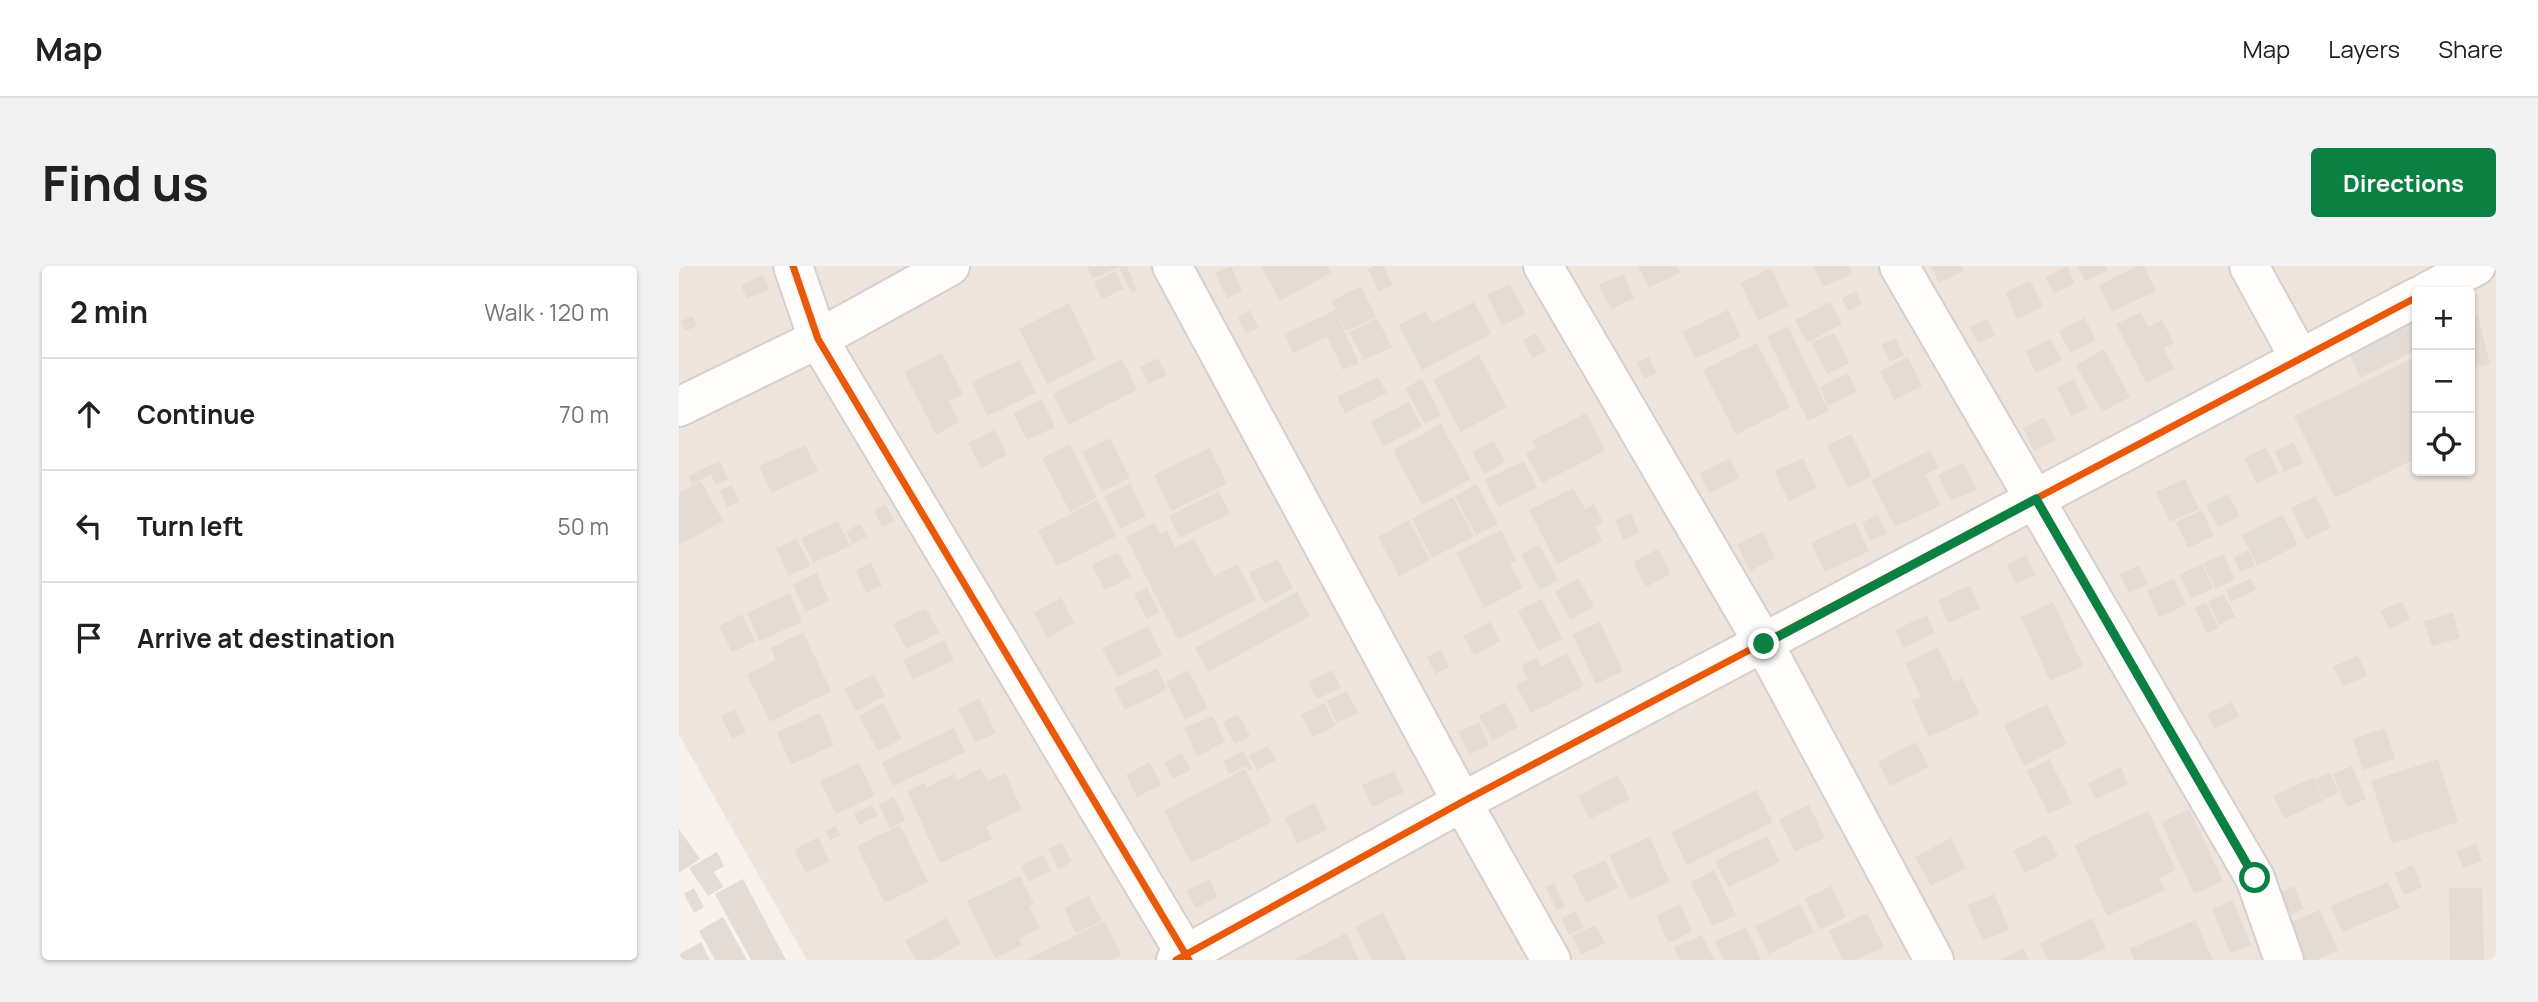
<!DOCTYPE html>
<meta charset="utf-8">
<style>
body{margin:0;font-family:Manrope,sans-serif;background:#f2f2f2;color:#202124}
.controls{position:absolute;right:21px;top:21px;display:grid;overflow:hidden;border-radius:7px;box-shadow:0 2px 5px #0004}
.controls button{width:63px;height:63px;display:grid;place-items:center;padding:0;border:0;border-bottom:2px solid #e0e0e0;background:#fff;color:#202124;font:35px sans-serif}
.stop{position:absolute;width:21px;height:21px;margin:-16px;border:5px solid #0b8043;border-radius:50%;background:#fff}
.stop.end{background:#0b8043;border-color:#fff;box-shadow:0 2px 7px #0008}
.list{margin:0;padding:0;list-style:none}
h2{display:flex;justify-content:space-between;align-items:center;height:91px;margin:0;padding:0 28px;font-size:30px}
h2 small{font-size:23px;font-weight:400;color:#757577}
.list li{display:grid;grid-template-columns:46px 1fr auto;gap:21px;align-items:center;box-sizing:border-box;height:112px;padding:0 28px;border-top:2px solid #e0e0e0}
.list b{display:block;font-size:26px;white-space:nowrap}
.list em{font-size:23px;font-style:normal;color:#757577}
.icon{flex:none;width:38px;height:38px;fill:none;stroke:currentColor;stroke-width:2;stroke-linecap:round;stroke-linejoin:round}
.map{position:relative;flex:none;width:1817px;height:694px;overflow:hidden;border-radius:7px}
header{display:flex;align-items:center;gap:42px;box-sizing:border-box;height:98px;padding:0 35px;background:#fff;border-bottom:2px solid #e0e0e0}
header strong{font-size:33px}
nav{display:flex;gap:38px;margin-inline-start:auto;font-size:24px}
.intro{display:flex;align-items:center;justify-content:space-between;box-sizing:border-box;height:168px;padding:0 42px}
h1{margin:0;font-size:49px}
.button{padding:18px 32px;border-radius:7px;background:#0b8043;color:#fff;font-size:24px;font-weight:700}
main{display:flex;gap:42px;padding:0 42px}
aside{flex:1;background:#fff;border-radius:7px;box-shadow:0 2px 5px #0004}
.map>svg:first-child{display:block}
</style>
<header>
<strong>Map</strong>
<nav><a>Map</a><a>Layers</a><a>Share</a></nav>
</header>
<div class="intro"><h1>Find us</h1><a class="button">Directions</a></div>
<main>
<aside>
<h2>2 min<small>Walk · 120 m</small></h2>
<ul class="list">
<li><svg class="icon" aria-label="ahead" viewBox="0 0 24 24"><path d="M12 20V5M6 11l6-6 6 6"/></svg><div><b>Continue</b></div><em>70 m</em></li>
<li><svg class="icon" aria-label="left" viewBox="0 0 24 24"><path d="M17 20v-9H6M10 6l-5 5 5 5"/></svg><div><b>Turn left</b></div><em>50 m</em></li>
<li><svg class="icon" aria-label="arrive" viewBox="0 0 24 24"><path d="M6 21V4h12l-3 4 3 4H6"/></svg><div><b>Arrive at destination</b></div></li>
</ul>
</aside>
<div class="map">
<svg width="1817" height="694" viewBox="0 0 1817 694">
<rect width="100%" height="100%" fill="#f7f2ed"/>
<!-- residential -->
<path fill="#efe4db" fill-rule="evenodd" d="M0 0H1817V694H128L0 469ZM1738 26H1791V205H1738Z"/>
<!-- building -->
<g fill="#e3dbd4">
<polygon points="408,0 448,0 458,24 452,27 440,1 414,13"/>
<polygon points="552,0 563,25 548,32 536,7"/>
<polygon points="582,0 648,0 652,7 601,35"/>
<polygon points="695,0 704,0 714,19 700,26 689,3"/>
<polygon points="959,0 998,0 1001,7 970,22"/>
<polygon points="1134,0 1170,0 1173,8 1144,21"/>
<polygon points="1252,0 1283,0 1285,5 1260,17"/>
<polygon points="1388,0 1396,17 1375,28 1366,11"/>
<polygon points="1399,0 1427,0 1429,5 1406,15"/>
<polygon points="1459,0 1465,0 1477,25 1433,46 1420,19"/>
<polygon points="1092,2 1110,40 1079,54 1061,17"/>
<polygon points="437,5 445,23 423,33 415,16"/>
<polygon points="944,8 955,32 932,43 920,19"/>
<polygon points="84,9 90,23 68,33 62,19"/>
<polygon points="1351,14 1364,40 1338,53 1326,27"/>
<polygon points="831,18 847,48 823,60 808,29"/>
<polygon points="682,20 697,51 667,65 658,49 680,97 664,104 648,71 614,87 605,68 657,44 652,35"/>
<polygon points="1177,25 1183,38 1169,45 1163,32"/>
<polygon points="795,36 812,68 743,104 720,59 747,45 753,57"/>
<polygon points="1151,36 1163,58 1128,77 1116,54"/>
<polygon points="390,37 417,93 368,118 340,63"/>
<polygon points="571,44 579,62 567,68 559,51"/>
<polygon points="1049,44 1062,71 1016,93 1003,66"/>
<polygon points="1462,46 1469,61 1483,54 1495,77 1485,82 1495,103 1467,117 1437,58"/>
<polygon points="1738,48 1738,84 1681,112 1668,83"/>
<polygon points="1799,49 1811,98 1791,103 1791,51"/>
<polygon points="14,50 18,60 6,65 2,55"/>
<polygon points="698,52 713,81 685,94 670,66"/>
<polygon points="1406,52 1417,74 1391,87 1380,65"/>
<polygon points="1309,53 1316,70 1299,77 1291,61"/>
<polygon points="1109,60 1150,145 1129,155 1088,71"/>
<polygon points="857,67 867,85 854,92 844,74"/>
<polygon points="1155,67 1170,97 1148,108 1133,77"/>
<polygon points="1216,72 1225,89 1211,96 1202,78"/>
<polygon points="1372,73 1383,94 1357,107 1346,85"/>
<polygon points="1078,77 1111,141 1057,169 1024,104"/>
<polygon points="1425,83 1451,131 1423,146 1397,99"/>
<polygon points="263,87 284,128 270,135 280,156 257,169 225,106"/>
<polygon points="800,89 828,141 782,166 754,114"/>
<polygon points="1738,90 1738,192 1656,232 1615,150"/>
<polygon points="970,91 978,107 965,113 958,96"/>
<polygon points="1229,91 1243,120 1215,134 1201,105"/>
<polygon points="479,92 488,109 470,118 461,101"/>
<polygon points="443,93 458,124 389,159 374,128"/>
<polygon points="340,94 357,127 308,150 293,116"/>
<polygon points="1169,107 1178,126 1149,140 1141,121"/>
<polygon points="699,111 708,127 666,147 658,131"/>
<polygon points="743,113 762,149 746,158 726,122"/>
<polygon points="1395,113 1409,143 1392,150 1378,121"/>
<polygon points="363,133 376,161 348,174 334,147"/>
<polygon points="730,136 743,161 704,180 692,155"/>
<polygon points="907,147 926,185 863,217 847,188 857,182 853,175"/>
<polygon points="1365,151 1377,174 1355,185 1344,162"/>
<polygon points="762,158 792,213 743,239 714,184"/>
<polygon points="316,164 328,189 302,202 289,177"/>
<polygon points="1172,168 1193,210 1169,222 1148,179"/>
<polygon points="431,172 451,212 423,226 403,186"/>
<polygon points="814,175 826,196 805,208 793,186"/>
<polygon points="1615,176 1624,197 1605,206 1596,185"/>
<polygon points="391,178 418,231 391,246 363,192"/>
<polygon points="126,179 139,205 92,227 80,200"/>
<polygon points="531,182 548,218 492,245 475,209"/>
<polygon points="1587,182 1600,207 1578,218 1565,192"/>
<polygon points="1251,184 1260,202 1246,209 1262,239 1216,261 1192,214"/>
<polygon points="1051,192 1060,212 1030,227 1021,207"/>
<polygon points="1124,192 1138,222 1110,236 1095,205"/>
<polygon points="41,195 49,213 36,219 32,209 13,218 9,210"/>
<polygon points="845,195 858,221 819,241 806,214"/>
<polygon points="1285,197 1298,223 1272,235 1259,209"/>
<polygon points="1506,213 1520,243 1491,256 1477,226"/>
<polygon points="22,215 44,255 0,279 0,227"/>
<polygon points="451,217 467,250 441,263 425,230"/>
<polygon points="797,218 819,258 797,269 776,230"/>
<polygon points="53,219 60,236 48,241 41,224"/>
<polygon points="894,222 906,243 915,238 924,256 916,261 923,275 878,298 850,244"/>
<polygon points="540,225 551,248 501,272 490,250"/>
<polygon points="1549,228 1561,250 1539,261 1527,239"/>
<polygon points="1637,230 1652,262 1627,273 1612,242"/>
<polygon points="774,231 795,270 753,292 733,253"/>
<polygon points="418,234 437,270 378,300 359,265"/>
<polygon points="207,238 215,255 203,261 195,244"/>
<polygon points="1523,244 1535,270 1509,282 1497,256"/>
<polygon points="952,247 960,267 944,274 936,254"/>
<polygon points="1198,249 1208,267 1192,275 1183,257"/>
<polygon points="1604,249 1619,279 1578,300 1563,269"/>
<polygon points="730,254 751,294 720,310 699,271"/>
<polygon points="159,255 171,280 134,297 122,272"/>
<polygon points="1176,256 1190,285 1146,306 1132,277"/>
<polygon points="476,257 481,268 488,265 496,282 515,272 535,310 558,298 577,334 499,374 447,271"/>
<polygon points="181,258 188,271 173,279 167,265"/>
<polygon points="822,264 838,295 831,298 844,322 805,342 777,287"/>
<polygon points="1084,266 1096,292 1071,305 1058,278"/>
<polygon points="118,273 131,300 110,310 97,282"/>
<polygon points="860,279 879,314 861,324 842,289"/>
<polygon points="979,283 992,308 967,321 954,296"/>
<polygon points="1569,284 1576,300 1561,306 1555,291"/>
<polygon points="439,286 452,311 426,324 413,299"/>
<polygon points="1544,288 1556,313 1537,323 1524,297"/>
<polygon points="1347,289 1356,309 1337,318 1328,298"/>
<polygon points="599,293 614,323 585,337 570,307"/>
<polygon points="192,297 203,320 187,327 177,304"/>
<polygon points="1523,298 1534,322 1512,333 1500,309"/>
<polygon points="1460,299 1469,318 1450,327 1441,308"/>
<polygon points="138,307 150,335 126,346 114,318"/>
<polygon points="899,312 915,340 891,354 876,326"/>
<polygon points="1572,312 1577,324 1552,336 1547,324"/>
<polygon points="1495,313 1507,339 1480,351 1468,325"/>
<polygon points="1291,319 1301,343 1269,357 1259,334"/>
<polygon points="468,321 481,346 468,353 455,328"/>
<polygon points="618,326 631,350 529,406 516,382"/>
<polygon points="111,327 123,356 80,375 68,347"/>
<polygon points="1545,328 1556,351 1540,359 1529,336"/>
<polygon points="382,332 395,357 368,372 355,347"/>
<polygon points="862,333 884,373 860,385 839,345"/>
<polygon points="1723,335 1731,353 1710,363 1701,345"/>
<polygon points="1374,336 1404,400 1371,415 1342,351"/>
<polygon points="1527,337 1540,362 1528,368 1516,342"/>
<polygon points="247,342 260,367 227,383 214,358"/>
<polygon points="1774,347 1781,372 1753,380 1745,355"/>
<polygon points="63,348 76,375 53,386 40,360"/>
<polygon points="1248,349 1256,367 1224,382 1216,364"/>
<polygon points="811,356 821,375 795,389 784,370"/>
<polygon points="921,356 944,405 917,418 893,368"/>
<polygon points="469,360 483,389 438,411 423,382"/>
<polygon points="124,366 152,425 91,456 68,408 97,394 92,382"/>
<polygon points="266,374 275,394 234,414 224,394"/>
<polygon points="1259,381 1275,416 1283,412 1300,448 1250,471 1233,435 1242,431 1226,397"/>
<polygon points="762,384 770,401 756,408 748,391"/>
<polygon points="888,387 905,420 852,447 837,419 849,413 842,400 858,391 862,401"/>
<polygon points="1679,389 1688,410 1664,421 1654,401"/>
<polygon points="478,402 488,424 446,444 435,422"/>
<polygon points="509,404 529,442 506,454 487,416"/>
<polygon points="653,404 662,422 638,433 629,416"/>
<polygon points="195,408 206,430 177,445 165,423"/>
<polygon points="668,425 679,447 658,457 648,435"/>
<polygon points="300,432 317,467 296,477 279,443"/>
<polygon points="826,436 839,461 814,475 800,450"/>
<polygon points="1553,436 1560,451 1535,463 1528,448"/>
<polygon points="204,437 223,473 199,485 180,450"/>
<polygon points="645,437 657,460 633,471 622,449"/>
<polygon points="1368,438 1388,478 1345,500 1325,459"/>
<polygon points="56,443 67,466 53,473 42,450"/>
<polygon points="141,447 155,479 112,499 98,466"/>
<polygon points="559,448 571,470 556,478 544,456"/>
<polygon points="534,450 546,476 532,482 523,465 532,484 518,490 505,462"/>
<polygon points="800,456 810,479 790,488 779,466"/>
<polygon points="275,462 286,486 214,520 203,496"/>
<polygon points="1706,462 1716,493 1684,504 1674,473"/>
<polygon points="1237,476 1250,501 1211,520 1199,496"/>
<polygon points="589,480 597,494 578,504 570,489"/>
<polygon points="565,485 574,503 570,505 567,500 550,508 544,495"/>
<polygon points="503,487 512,504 494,513 485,497"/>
<polygon points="1370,493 1393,537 1370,548 1348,505"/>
<polygon points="1759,493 1779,556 1713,578 1692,515"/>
<polygon points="471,496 482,519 458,531 447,509"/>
<polygon points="180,497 196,530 157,548 141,515"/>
<polygon points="1673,500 1687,533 1668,541 1654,508"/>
<polygon points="1442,501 1449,518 1417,533 1409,517"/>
<polygon points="302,502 308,515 326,507 343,544 307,560 313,573 261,597 228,525 246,517 248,521 275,508 278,514"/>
<polygon points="566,503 593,556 512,597 485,545"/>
<polygon points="715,505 725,526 693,541 683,519"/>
<polygon points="1651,506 1660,526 1646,533 1636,513"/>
<polygon points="939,509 951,533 911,553 899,530"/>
<polygon points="1634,511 1645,534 1606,553 1594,530"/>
<polygon points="1077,524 1094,556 1008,599 992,566"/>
<polygon points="215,531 226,554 211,562 200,538"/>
<polygon points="636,537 648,564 618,578 606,552"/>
<polygon points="193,539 199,550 180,559 175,548"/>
<polygon points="1130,539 1146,572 1116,586 1100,553"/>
<polygon points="1510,543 1544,615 1515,628 1482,556"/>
<polygon points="1469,545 1497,604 1480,612 1486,624 1428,650 1395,579"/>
<polygon points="221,559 249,616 206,637 178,580"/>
<polygon points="157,560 161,569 151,574 146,565"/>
<polygon points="0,563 21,593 0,607"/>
<polygon points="1367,568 1379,590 1346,607 1334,585"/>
<polygon points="1088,570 1101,596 1049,621 1036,595"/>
<polygon points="139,571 150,595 127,607 115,584"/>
<polygon points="971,571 991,616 951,634 930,589"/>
<polygon points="1272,572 1287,602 1252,620 1236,591"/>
<polygon points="383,577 393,596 379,603 369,583"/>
<polygon points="1797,578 1803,595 1784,602 1777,585"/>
<polygon points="38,586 45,600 35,606 44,621 29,630 10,602"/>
<polygon points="364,589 372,605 350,616 342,600"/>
<polygon points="926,594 939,622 907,637 893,609"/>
<polygon points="1734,599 1743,621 1725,629 1716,607"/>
<polygon points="1035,604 1057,649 1033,660 1012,616"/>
<polygon points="341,610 355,638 350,640 361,662 340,673 343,679 316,692 288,635"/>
<polygon points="64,613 107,694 72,694 36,628"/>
<polygon points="530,613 539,631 517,642 508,625"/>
<polygon points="1709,616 1721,642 1663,666 1652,640"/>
<polygon points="875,617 886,641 878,645 867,621"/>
<polygon points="1152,620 1167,651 1141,664 1126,633"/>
<polygon points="1615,620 1625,643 1609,650 1599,627"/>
<polygon points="15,622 25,641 15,647 5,628"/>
<polygon points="1770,622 1803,622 1805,694 1771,694"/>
<polygon points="1315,628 1330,663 1304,675 1288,639"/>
<polygon points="410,630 423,655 397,667 385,642"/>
<polygon points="1554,634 1572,679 1551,687 1533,643"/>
<polygon points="1001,638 1013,665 990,677 977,650"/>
<polygon points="1121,638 1135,666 1090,688 1076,660"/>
<polygon points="1641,644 1659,685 1637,694 1624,694 1608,658"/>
<polygon points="897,645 905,662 890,669 882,652"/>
<polygon points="704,646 728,694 693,694 676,661"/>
<polygon points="1188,647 1205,681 1177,694 1164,694 1150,665"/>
<polygon points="44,651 68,694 36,694 20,665"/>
<polygon points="267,652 282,678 253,694 237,694 226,675"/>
<polygon points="1413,652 1427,682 1401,694 1369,694 1361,677"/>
<polygon points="1516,654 1534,694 1456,694 1450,683"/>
<polygon points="426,655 442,689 433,694 347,694"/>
<polygon points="916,659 926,677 902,689 893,670"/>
<polygon points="1067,661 1082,694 1045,694 1036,675"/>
<polygon points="667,667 680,694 615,694"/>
<polygon points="1023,669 1035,694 1001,694 995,681"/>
<polygon points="22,676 31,694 3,694 0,688"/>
<polygon points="1344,682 1350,694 1321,694"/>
</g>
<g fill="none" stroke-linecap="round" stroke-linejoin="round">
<defs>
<g id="street">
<polyline points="114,0 139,73 510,694"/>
<polyline points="493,0 783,536 872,694"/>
<polyline points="864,0 1085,378 1255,694"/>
<polyline points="1220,0 1576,612 1605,694"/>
<polyline points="1570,0 1621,93"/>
<polyline points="1748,26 1797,0"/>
<polyline points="0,141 139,73 271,0"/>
<polyline points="497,694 783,536 1738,31"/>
</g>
</defs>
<!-- street casing -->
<use href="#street" stroke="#d6cfcb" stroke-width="42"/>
<!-- street -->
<use href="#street" stroke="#fefdfc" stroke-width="38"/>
<defs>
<g id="cycleway">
<polyline points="114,0 139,73 510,694"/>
<polyline points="497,694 783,536 1738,31"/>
</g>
</defs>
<!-- cycleway casing -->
<use href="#cycleway" stroke="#fef7ef" stroke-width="11"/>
<!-- cycleway -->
<use href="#cycleway" stroke="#e8590c" stroke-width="7"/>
</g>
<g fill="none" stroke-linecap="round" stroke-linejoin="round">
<!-- route -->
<polyline stroke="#0b8043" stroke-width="9" points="1085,378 1357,233 1576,612"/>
</g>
</svg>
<div class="controls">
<button>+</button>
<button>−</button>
<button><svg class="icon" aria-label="locate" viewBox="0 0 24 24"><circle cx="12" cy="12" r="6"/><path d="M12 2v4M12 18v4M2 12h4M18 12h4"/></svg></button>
</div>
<div class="stop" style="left:1576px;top:612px"></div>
<div class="stop end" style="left:1085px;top:378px"></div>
</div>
</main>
